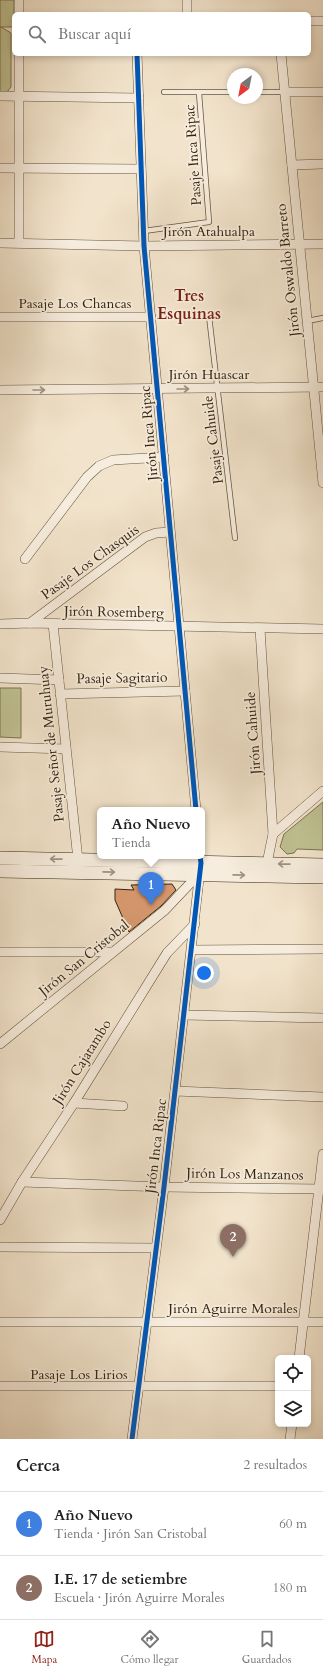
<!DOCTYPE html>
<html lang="es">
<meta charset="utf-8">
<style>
body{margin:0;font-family:Cardo,serif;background:#f2f2f2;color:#222}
.controls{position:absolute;right:12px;bottom:12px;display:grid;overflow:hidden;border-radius:6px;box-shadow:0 2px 6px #0003}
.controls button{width:36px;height:36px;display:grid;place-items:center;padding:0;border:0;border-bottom:1px solid #e0e0e0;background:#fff;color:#222;font:20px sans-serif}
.compass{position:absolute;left:227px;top:68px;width:36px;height:36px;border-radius:50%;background:#fff;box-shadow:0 2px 6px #0003;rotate:212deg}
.you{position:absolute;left:204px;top:973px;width:14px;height:14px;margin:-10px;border:3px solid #fff;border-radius:50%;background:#1a73e8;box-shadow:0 0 0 6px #1a73e833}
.badge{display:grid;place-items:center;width:26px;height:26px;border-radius:50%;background:#8f2418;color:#fff;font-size:13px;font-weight:700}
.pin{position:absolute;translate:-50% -33px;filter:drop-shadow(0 1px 2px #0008)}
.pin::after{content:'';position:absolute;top:21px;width:14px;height:12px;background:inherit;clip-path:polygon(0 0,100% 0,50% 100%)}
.popup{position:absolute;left:97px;top:807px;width:108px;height:52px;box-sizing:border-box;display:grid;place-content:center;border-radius:6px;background:#fff;filter:drop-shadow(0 1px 3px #0005);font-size:13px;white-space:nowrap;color:#767676}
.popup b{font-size:15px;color:#222}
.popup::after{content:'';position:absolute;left:50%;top:100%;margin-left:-8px;border:8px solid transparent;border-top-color:#fff}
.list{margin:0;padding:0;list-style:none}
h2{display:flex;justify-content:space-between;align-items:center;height:52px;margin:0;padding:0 16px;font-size:17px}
h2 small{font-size:13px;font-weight:400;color:#767676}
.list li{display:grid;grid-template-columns:26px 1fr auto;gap:12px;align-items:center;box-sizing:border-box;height:64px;padding:0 16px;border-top:1px solid #e0e0e0}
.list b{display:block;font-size:15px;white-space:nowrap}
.list p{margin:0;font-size:13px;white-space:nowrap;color:#767676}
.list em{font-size:13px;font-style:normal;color:#767676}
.icon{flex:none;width:22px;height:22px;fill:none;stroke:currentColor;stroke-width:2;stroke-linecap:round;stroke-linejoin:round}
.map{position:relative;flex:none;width:323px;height:1439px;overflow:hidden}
.search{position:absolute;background:#fff;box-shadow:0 2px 6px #0003;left:12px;right:12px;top:12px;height:44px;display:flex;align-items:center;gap:10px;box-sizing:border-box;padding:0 14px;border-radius:6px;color:#767676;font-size:15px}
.sheet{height:180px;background:#fff}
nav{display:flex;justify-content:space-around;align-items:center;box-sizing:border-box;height:56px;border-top:1px solid #e0e0e0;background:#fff;font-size:11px;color:#767676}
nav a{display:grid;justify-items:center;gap:2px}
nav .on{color:#8f2418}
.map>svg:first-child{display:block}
</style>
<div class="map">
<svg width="323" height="1439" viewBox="0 0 323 1439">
<rect width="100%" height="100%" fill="#f2e4cc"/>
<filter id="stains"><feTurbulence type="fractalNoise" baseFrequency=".005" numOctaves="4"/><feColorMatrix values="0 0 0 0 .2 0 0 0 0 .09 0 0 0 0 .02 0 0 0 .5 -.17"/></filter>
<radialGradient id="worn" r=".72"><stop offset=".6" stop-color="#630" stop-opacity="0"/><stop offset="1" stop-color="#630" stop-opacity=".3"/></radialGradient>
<!-- green -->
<g fill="#c0c293" stroke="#7a7350">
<rect x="0" y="0" width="14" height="27"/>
<polygon points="1,27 11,33 11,87 7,92 0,92 0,28"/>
<polygon points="0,688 21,688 21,738 0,737"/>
<polygon points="323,802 323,850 297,849 294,853 287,854 280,847 284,834"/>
</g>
<!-- building -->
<polygon fill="#d9996f" stroke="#34240e" points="172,884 176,890 161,906 129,932 115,900 115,889 134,890 131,885"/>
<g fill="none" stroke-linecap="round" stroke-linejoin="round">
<defs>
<g id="lane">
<polyline points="164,92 233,92"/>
<polyline points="257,92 285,92"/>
<polyline points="144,231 209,222 199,93"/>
<polyline points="209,316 235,538"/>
<polyline points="307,321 323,318"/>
</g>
<g id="street">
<polyline points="187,0 187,14"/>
<polyline points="19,14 19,0"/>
<polyline points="309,21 323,21"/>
<polyline points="19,54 19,243"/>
<polyline points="137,54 144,246 196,810"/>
<polyline points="281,54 323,483"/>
<polyline points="285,92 323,92"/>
<polyline points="0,96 139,98"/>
<polyline points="292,165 323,164"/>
<polyline points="0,168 141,169"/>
<polyline points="0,243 144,246 323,244"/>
<polyline points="0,317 151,317"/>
<polyline points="0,390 323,387"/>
<polyline points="25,559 87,477 99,466 113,460 164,457"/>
<polyline points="30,623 145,537 156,533 170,532"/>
<polyline points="0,624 30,623 323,629"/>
<polyline points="53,624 78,860"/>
<polyline points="260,629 273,834"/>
<polyline points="0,678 59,680"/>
<polyline points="60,694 185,691"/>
<polyline points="0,747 66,749"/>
<polyline points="266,868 273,834 323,791"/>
<polyline points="192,950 323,949"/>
<polyline points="0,952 113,952"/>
<polyline points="184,1015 323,1018"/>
<polyline points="0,1044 165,910 199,874"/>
<polyline points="175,1091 323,1097"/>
<polyline points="74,1103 123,1106"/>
<polyline points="22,1182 164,1187 323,1189"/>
<polyline points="0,1220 22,1182 74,1103 167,953 195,924"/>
<polyline points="0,1247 156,1248"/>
<polyline points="0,1322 323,1322"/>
<polyline points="299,1358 323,1154"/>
<polyline points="0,1386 278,1386"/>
<polyline points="132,1439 164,1187 200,870"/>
<polyline points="290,1439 292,1424"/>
</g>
<g id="secondary">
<polyline points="0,858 323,865"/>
<polyline points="0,871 323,877"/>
</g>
</defs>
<!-- lane casing -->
<use href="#lane" stroke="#64543e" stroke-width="6"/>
<!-- street casing -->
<use href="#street" stroke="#64543e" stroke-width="10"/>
<!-- secondary casing -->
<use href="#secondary" stroke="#34240e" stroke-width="14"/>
<!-- lane -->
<use href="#lane" stroke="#f7edde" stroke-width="4.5"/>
<!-- street -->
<use href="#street" stroke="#f7edde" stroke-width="9"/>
<!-- secondary -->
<use href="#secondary" stroke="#f7edde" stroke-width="13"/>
<defs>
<g id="cycleway">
<polyline points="137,54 144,246 196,810"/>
<polyline points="132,1439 164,1187 201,863 200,856"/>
</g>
</defs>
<!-- cycleway casing -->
<use href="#cycleway" stroke="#f7edde" stroke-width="8"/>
<!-- cycleway -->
<use href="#cycleway" stroke="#0057b8" stroke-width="5"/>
</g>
<!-- one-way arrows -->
<defs><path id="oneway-shaft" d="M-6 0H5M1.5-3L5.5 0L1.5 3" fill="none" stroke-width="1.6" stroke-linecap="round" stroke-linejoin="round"/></defs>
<g stroke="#9f9380">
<use href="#oneway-shaft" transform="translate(183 389)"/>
<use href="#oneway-shaft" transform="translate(39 390)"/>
<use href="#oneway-shaft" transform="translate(56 859) rotate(-179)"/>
<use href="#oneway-shaft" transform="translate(284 864) rotate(-179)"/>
<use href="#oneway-shaft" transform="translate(109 872) rotate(1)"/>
<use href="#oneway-shaft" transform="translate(239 875) rotate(1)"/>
</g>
<g text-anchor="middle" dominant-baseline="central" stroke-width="3.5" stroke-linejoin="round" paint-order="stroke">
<!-- street labels -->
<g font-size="14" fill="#34240e" stroke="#f7edde">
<text transform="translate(193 155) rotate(-94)">Pasaje Inca Ripac</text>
<text x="209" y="231">Jirón Atahualpa</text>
<text transform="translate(288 270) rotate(-96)">Jirón Oswaldo Barreto</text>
<text x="75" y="303">Pasaje Los Chancas</text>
<text x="209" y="374">Jirón Huascar</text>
<text transform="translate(149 433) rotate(-95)">Jirón Inca Ripac</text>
<text transform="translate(213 440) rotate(-97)">Pasaje Cahuide</text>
<text transform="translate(90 562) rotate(-36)">Pasaje Los Chasquis</text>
<text transform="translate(114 612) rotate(1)">Jirón Rosemberg</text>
<text transform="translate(122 678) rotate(-1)">Pasaje Sagitario</text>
<text transform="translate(253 733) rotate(-94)">Jirón Cahuide</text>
<text transform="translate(51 744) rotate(-96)">Pasaje Señor de Muruhuay</text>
<text transform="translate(84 958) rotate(-39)">Jirón San Cristobal</text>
<text transform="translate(82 1062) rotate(-58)">Jirón Cajatambo</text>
<text transform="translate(156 1146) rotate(-83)">Jirón Inca Ripac</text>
<text transform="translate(245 1174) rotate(1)">Jirón Los Manzanos</text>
<text x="233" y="1308">Jirón Aguirre Morales</text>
<text x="79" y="1374">Pasaje Los Lirios</text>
</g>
<!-- quarter labels -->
<g font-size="16" font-weight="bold" fill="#7a1f14" stroke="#f7edde">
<text x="189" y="296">Tres<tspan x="189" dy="18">Esquinas</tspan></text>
</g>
</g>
<rect width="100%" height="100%" filter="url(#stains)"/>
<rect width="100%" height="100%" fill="url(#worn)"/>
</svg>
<div class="controls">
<button><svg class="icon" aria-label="locate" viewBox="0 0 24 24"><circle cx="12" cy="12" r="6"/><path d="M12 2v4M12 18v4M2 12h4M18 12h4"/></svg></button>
<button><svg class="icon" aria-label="layers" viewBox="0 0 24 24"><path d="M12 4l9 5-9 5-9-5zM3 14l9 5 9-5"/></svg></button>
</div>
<svg class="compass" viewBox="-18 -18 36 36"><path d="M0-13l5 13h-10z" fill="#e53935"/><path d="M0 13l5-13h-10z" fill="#767676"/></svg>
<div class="you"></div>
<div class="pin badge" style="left:151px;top:905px;background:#3f7fe0">1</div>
<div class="popup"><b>Año Nuevo</b>Tienda</div>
<div class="pin badge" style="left:233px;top:1257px;background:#8d6e63">2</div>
<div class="search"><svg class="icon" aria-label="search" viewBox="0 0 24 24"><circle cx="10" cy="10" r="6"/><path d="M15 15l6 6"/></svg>Buscar aquí</div>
</div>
<section class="sheet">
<h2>Cerca<small>2 resultados</small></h2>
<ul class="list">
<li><span class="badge" style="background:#3f7fe0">1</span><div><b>Año Nuevo</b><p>Tienda · Jirón San Cristobal</p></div><em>60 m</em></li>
<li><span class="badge" style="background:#8d6e63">2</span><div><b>I.E. 17 de setiembre</b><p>Escuela · Jirón Aguirre Morales</p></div><em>180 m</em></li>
</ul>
</section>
<nav>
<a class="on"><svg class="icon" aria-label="map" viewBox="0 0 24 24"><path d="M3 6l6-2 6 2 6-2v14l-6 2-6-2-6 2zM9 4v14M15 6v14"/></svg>Mapa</a>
<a><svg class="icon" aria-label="directions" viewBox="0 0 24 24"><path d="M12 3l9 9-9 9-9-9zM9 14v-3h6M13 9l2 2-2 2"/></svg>Cómo llegar</a>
<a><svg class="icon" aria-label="saved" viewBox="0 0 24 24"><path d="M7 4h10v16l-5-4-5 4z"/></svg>Guardados</a>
</nav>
